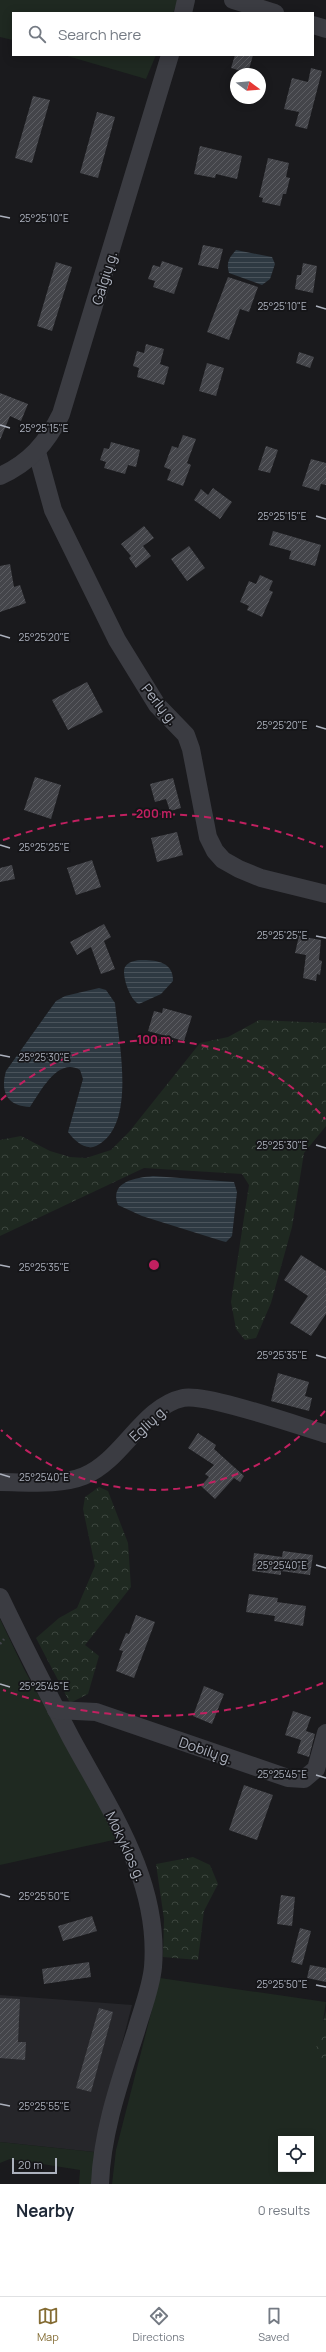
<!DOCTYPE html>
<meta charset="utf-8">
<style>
body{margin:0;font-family:Manrope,sans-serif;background:#f2f2f3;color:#1f2937}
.controls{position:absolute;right:12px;bottom:12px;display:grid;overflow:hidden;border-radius:0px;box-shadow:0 2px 10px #0003}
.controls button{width:36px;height:36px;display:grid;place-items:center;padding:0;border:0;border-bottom:1px solid #e0e1e3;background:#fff;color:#1f2937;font:20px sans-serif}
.compass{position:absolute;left:230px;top:68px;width:36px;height:36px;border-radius:50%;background:#fff;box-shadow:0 2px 10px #0003;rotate:106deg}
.scale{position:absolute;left:12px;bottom:10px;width:45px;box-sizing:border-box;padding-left:4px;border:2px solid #acb1bd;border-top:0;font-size:11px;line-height:14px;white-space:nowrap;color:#acb1bd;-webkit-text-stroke:3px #151518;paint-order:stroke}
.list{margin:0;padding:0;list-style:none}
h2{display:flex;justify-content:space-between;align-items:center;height:52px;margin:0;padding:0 16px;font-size:17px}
h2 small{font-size:13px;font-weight:400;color:#747a83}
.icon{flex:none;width:22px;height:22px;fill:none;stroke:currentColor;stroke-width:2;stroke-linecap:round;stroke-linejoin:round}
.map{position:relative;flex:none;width:326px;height:2184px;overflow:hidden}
.search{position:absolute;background:#fff;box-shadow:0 2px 10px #0003;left:12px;right:12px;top:12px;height:44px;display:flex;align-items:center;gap:10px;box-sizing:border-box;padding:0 14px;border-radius:0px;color:#747a83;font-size:15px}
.sheet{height:112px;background:#fff}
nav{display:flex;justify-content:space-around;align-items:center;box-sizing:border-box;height:56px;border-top:1px solid #e0e1e3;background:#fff;font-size:11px;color:#747a83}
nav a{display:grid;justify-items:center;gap:2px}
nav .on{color:#846c34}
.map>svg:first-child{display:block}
</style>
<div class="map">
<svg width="326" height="2184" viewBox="0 0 326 2184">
<defs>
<pattern id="forest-crowns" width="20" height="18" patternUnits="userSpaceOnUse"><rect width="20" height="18" fill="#1f2921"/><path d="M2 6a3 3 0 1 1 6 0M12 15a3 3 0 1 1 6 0" fill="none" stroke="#3d463f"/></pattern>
<pattern id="water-rules" width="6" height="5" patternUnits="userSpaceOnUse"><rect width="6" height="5" fill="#2e3942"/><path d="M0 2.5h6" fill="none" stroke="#4a535b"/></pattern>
<pattern id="building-hatch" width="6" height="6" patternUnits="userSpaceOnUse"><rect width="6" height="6" fill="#44454a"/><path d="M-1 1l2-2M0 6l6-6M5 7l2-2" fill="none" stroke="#5c5d62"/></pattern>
</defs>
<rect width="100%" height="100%" fill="#1a1a1d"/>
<!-- built -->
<polygon fill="#26262a" points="0,1995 132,2005 94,2152 0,2142"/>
<!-- grass -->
<g fill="#1f2921" fill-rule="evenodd">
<polygon points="0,0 178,0 173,13 13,13 13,40 0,37"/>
<polygon points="64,55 156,55 146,79"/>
<polygon points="0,1619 24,1669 118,1839 0,1865"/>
<path d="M160 1978 326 2002 323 2021 324 2070H326V2184H112L116 2150ZM281 2139H311V2169H281Z"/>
<polygon points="0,2142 94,2152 92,2184 79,2184 80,2170 10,2159 0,2163"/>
</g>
<!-- forest -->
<g fill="url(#forest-crowns)">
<polygon points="259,1020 326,1023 326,1126 304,1153 292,1227 271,1303 256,1338 245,1340 236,1329 231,1302 249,1185 242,1174 144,1168 0,1236 0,1140 21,1136 50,1151 70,1157 86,1158 111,1150 129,1132 200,1043 228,1037"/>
<polygon points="99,1487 108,1491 128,1543 131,1587 85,1645 99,1656 88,1694 70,1703 36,1638 59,1618 77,1608 95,1566 83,1509 85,1497"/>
<polygon points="193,1857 210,1865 218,1884 204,1911 198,1960 163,1957 164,1919 156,1864"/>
<polygon points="326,2011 326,2070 324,2070 314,2056"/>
</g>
<!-- water -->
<g fill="url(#water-rules)">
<path d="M236 250 272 257 275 264 270 279 262 285 229 273C226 262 229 258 236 250Z"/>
<path d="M146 960C161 961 173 964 173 981L161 994 139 1004C130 1001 121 974 125 967 129 960 139 960 146 960Z"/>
<path d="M99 988 106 990 115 1003C118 1040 138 1126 96 1146 85 1151 74 1140 68 1132L83 1079 80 1070C58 1057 41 1091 30 1107 7 1106 0 1092 6 1071L56 1001 65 996Z"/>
<path d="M153 1176 234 1182 237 1192 232 1236 226 1242 222 1241 142 1216 118 1205C109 1181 136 1178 153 1176Z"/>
</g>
<!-- building -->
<g fill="url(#building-hatch)">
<polygon points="235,55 253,55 248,73 231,68"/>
<polygon points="311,68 322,71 307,129 295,126 299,112 284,109 292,78 308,82"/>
<polygon points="33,96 50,100 32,163 15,158"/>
<polygon points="97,112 115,117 98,178 80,173"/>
<polygon points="200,146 242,156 237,179 216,174 215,178 194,174"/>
<polygon points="268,158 289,163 286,177 290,178 286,194 283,194 280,206 262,202 263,198 259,197"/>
<polygon points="203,245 223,249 218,269 198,265"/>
<polygon points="162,261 183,268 174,294 153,287 155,281 148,279 153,265 160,267"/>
<polygon points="56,262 72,267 52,331 37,326"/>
<polygon points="303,263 317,266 313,293 295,289 297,275 301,275"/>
<polygon points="228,277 258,287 249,312 240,309 229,340 207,332"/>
<polygon points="146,344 164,349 160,364 169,367 164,385 137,377 139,368 133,366 137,351 144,353"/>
<polygon points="299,352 314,357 310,368 296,363"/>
<polygon points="207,363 224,368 216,396 199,391"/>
<polygon points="0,393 28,404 21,421 10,416 0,440"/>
<polygon points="183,435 196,439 187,463 191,465 183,486 167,480 171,470 164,467 172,446 178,448"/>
<polygon points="111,442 140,450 136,467 128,465 125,474 104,468 106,462 100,460 104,448 109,449"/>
<polygon points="266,446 278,450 270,473 258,470"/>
<polygon points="311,459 326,463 326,485 321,484 319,491 302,486"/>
<polygon points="213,488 232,502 220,519 194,500 201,489 208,495"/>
<polygon points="144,526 154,538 143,546 151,556 136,568 129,558 131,556 121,544"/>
<polygon points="273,531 321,545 315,566 289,559 291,551 269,545"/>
<polygon points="189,546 205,568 187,581 171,559"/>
<polygon points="10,564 14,587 20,585 26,603 0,612 0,566"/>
<polygon points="260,575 273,581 269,590 273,592 262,617 247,610 249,606 240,602 249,581 256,584"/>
<polygon points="87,682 103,712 68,730 52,700"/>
<polygon points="35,777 61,785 51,819 24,810"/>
<polygon points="173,778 181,808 170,811 166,799 155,802 150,784"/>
<polygon points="177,832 183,855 157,862 151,838"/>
<polygon points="92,860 101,887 76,895 67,868"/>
<polygon points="12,865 15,879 0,882 0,868"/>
<polygon points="104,924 111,937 104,941 115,969 101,974 91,947 77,955 70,942"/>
<polygon points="299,936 321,940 319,960 322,961 320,975 317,974 316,981 303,978 306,955 295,953"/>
<polygon points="163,1008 192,1016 184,1041 148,1031 154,1011 162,1013"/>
<polygon points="301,1255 326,1271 326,1314 311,1336 290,1323 308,1296 284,1280"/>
<polygon points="278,1373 309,1382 305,1396 312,1398 309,1411 271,1401"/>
<polygon points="198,1433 216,1445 214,1449 244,1476 240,1482 234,1478 215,1499 201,1486 209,1477 205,1474 214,1465 188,1448"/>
<polygon points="283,1551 313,1555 310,1575 281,1571 281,1575 252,1571 254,1553 282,1557"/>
<polygon points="249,1594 278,1598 277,1602 306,1606 303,1626 274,1621 275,1616 246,1612"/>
<polygon points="136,1615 155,1622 134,1678 116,1671 123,1651 119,1650 126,1633 129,1634"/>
<polygon points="204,1686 224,1694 212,1724 193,1716"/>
<polygon points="293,1711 311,1717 306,1731 315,1734 309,1757 297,1753 301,1740 285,1735"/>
<polygon points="244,1785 273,1795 257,1840 229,1830"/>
<polygon points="281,1895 295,1897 292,1926 277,1924"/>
<polygon points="92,1916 97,1931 63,1941 58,1926"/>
<polygon points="300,1928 311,1931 302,1965 291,1962"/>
<polygon points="89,1962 91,1977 44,1984 42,1969"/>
<polygon points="310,1965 326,1968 326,1982 307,1978"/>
<polygon points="0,1998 20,1999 18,2042 26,2042 25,2060 0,2058"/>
<polygon points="99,2008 113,2012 91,2092 76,2088"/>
</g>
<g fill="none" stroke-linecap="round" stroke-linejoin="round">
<!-- path -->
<polyline stroke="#414349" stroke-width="2.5" stroke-dasharray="2 3" stroke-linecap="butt" points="0,1644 4,1639"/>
<!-- minor -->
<g stroke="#3b3c42" stroke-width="18">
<polyline points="233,0 275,13"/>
<polyline points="183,13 186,0"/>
<polyline points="313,25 326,29"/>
<polyline points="37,452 53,510 117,640 157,705 186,735 191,749 208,837 215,851 223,860 239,869 261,878 326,894"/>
<path d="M0 476C29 463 47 443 61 414L170 55"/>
<path d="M0 1482C27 1482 59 1486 84 1476 123 1460 142 1407 183 1398 206 1393 299 1426 326 1434"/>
<path d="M0 1597C23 1645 47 1692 71 1738 110 1810 160 1881 153 1967 151 1988 142 2010 136 2031 120 2081 102 2131 100 2184"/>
<polyline points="56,1710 96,1712 288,1778 304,1779 316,1769 326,1733"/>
</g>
</g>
<!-- ticks -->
<path fill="none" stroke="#acb1bd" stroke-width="1.5" d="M0 216 10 218M316 306 326 309M0 425 10 428M316 516 326 519M0 635 10 638M316 726 326 729M0 845 10 848M316 936 326 938M0 1055 10 1057M316 1145 326 1148M0 1265 10 1267M316 1355 326 1358M0 1474 10 1477M316 1565 326 1568M0 1684 10 1687M316 1775 326 1778M0 1894 10 1897M316 1985 326 1987M0 2104 10 2106"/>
<!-- distance rings -->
<g fill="none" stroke="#c12060" stroke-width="2" stroke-dasharray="7 5">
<path d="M325 1411A225 225 0 0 1 1 1430M1 1100A225 225 0 0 1 325 1119"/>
<path d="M323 1683A451 451 0 0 1 3 1690M3 840A451 451 0 0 1 323 847"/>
</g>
<g text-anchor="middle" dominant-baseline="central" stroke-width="3.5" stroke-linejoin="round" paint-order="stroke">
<!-- street labels -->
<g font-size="14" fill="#acb1bd" stroke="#151518">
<text transform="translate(104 278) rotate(-73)">Galgių g.</text>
<text transform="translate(160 704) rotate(51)">Perlų g.</text>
<text transform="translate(148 1423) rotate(-43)">Eglių g.</text>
<text transform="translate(206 1750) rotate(19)">Dobilų g.</text>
<text transform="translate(126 1846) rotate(65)">Mokyklos g.</text>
</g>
</g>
<g font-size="10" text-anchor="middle" fill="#acb1bd" stroke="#151518" stroke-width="3.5" stroke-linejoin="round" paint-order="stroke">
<text x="44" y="222">25°25'10"E</text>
<text x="282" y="310">25°25'10"E</text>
<text x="44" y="432">25°25'15"E</text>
<text x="282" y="520">25°25'15"E</text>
<text x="44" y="641">25°25'20"E</text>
<text x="282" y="729">25°25'20"E</text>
<text x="44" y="851">25°25'25"E</text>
<text x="282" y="939">25°25'25"E</text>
<text x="44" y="1061">25°25'30"E</text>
<text x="282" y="1149">25°25'30"E</text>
<text x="44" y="1271">25°25'35"E</text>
<text x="282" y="1359">25°25'35"E</text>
<text x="44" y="1481">25°25'40"E</text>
<text x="282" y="1569">25°25'40"E</text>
<text x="44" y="1690">25°25'45"E</text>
<text x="282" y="1778">25°25'45"E</text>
<text x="44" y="1900">25°25'50"E</text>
<text x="282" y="1988">25°25'50"E</text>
<text x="44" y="2110">25°25'55"E</text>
</g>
<circle cx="154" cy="1265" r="6" fill="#c12060" stroke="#151518" stroke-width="2"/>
<g font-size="12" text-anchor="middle" font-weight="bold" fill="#c12060" stroke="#151518" stroke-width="3.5" stroke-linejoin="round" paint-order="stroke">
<text x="154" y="818">200 m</text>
<text x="154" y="1044">100 m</text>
</g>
</svg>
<div class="controls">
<button><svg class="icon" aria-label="locate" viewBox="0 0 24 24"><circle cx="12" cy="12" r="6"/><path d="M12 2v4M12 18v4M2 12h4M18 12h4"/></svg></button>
</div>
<svg class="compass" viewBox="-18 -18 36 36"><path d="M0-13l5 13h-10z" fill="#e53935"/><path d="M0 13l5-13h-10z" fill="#747a83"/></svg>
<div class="scale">20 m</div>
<div class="search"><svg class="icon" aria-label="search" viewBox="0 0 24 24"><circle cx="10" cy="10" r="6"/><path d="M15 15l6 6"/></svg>Search here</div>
</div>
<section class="sheet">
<h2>Nearby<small>0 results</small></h2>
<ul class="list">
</ul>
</section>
<nav>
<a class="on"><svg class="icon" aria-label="map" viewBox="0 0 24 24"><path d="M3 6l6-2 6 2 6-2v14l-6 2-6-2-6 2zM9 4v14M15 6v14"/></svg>Map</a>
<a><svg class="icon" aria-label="directions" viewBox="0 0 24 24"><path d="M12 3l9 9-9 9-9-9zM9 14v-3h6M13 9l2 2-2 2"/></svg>Directions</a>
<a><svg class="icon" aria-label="saved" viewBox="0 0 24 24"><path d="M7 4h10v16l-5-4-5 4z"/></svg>Saved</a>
</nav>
